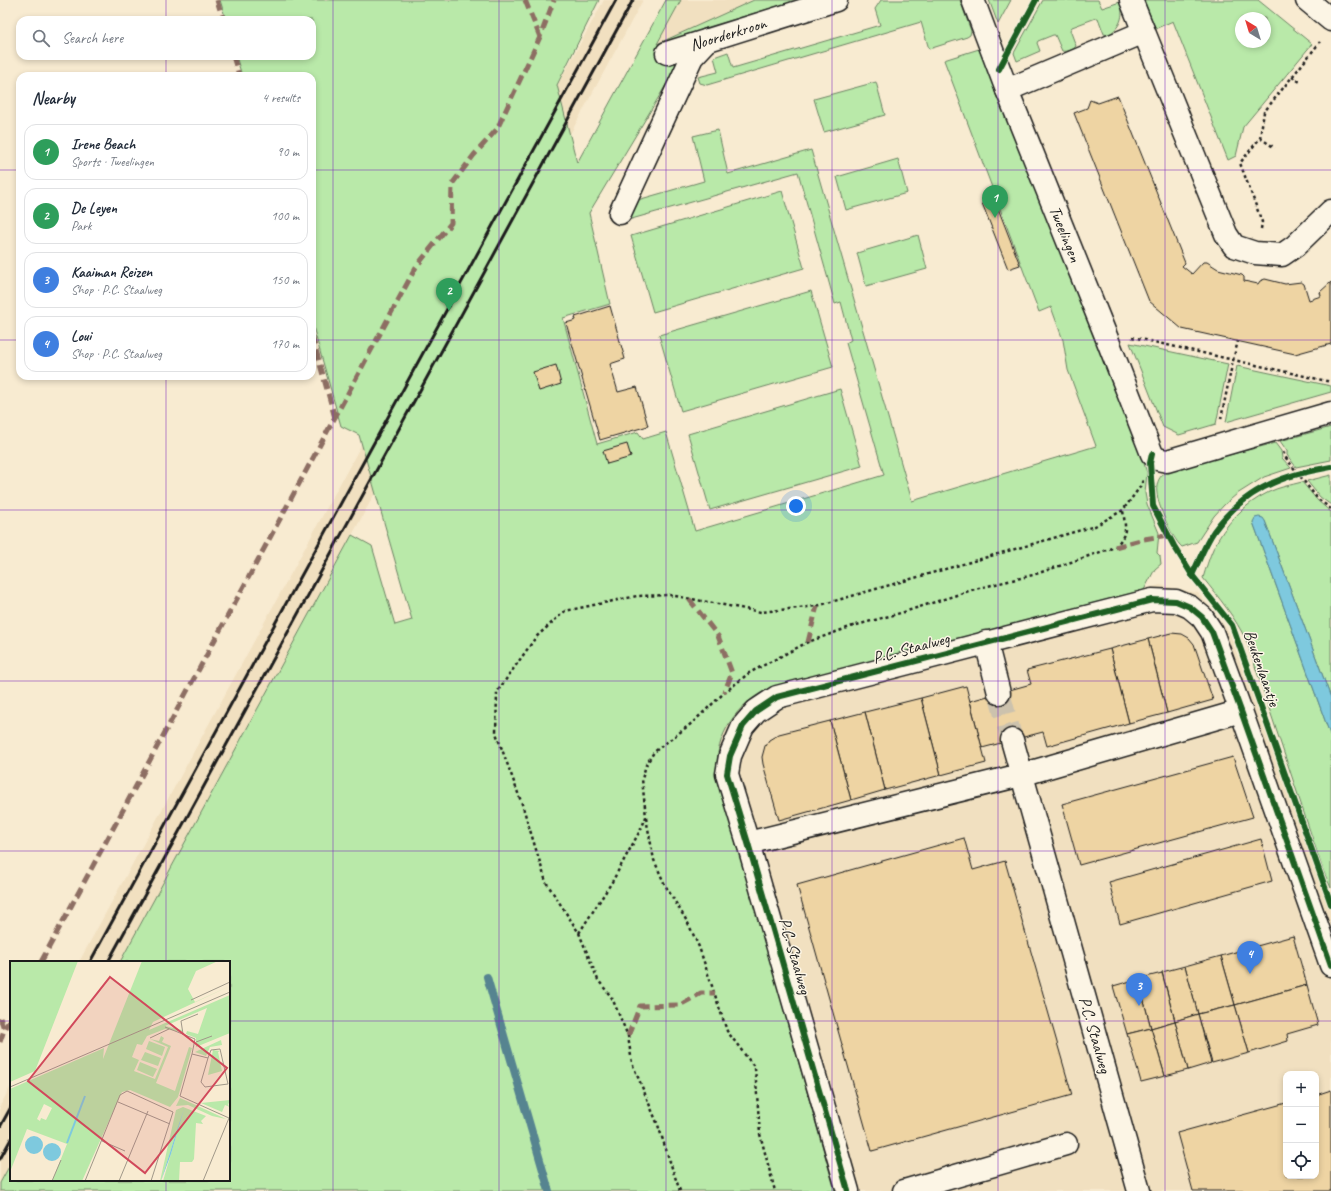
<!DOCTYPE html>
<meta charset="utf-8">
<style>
body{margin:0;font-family:Caveat,sans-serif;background:#f6f6f7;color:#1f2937}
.controls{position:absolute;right:12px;bottom:12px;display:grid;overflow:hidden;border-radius:8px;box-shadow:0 2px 6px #0003}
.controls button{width:36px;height:36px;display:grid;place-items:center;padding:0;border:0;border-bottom:1px solid #e0e1e3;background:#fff;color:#1f2937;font:20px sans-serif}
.compass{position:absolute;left:1235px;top:12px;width:36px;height:36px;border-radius:50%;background:#fff;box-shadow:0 2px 6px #0003;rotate:322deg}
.you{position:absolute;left:796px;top:506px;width:14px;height:14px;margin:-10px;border:3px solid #fff;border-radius:50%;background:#1a73e8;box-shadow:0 0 0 6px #1a73e833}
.badge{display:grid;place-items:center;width:26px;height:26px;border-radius:50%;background:#ea580c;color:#fff;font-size:13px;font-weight:700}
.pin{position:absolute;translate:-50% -33px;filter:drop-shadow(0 1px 2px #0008)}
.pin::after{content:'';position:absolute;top:21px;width:14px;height:12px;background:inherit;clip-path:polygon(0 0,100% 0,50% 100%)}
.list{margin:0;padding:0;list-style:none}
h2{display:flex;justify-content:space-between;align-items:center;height:52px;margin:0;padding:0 16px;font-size:17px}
h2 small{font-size:13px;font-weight:400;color:#747a83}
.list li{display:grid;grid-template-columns:26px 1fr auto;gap:12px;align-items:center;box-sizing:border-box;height:56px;margin:0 8px 8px;padding:0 8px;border:1px solid #e0e1e3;border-radius:12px}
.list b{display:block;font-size:15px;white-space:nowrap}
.list p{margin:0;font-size:13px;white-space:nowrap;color:#747a83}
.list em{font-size:13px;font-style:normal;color:#747a83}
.icon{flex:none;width:22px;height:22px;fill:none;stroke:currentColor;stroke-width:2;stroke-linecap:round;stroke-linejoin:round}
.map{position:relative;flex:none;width:1331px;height:1191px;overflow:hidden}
.search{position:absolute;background:#fff;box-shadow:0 2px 6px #0003;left:16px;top:16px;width:300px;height:44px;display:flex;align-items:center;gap:10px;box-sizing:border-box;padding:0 14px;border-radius:12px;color:#747a83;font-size:15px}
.panel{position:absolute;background:#fff;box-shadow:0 2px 6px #0003;left:16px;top:72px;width:300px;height:308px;border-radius:12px}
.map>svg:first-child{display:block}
</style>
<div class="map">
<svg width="1331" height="1191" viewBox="0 0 1331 1191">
<rect width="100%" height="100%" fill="#f8ebd1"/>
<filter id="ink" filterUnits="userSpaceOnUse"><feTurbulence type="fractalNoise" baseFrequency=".025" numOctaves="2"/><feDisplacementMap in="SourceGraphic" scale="8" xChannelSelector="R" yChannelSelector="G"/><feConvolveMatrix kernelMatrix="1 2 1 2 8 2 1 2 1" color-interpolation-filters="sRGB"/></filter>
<g filter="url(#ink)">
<!-- built -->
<g fill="#f1e0c0" fill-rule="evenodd">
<polygon points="604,0 643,0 120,962 79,962"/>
<polygon points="681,0 754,0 657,44"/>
<path d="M1160 585 1198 593 1229 632 1331 910V1191H823L689 711ZM1286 1074H1316V1176H1286Z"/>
<polygon points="11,1086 11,1163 0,1183 0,1106"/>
</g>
<!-- green -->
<g fill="#b9e9a9" stroke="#6a8262" fill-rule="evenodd">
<path d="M220 0H599L557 85 577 163 666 0H681L657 44 754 0H798L705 28 678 65 589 213 610 304 563 318 597 444 638 432 643 439 666 432 695 531 884 475 846 343 851 340 841 302 835 304 798 172 628 220 625 209 627 203 704 181 693 136 718 130 728 174 811 150 912 501 1096 446 1068 370 1063 340 1051 307 1039 312 944 60 979 49 1142 457 1147 473 1145 493 1147 504 1159 533 1157 553 1160 556 1161 564 1155 569 1144 590 775 686C743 698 717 729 717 765 718 770 719 775 719 780L835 1191H0V1183L11 1163V1180H229V962H120L352 535 372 546 395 625 412 620 359 435 341 426 312 323V76H242L236 56H312V20H226Z"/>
<polygon points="881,0 960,0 971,31 970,35 967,37 929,49 921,22 707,85 700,83 698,77 718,72 714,57 728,52 733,68 880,25 875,9"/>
<polygon points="989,0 1011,0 998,24"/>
<path d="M1043 0H1098L1102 8 1120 2C1125 16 1120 28 1108 35L1104 34 1098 18H1096L1072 27 1070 30 1076 46C1074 50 1066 52 1062 51L1055 35H1053L1038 41 1037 43 1040 51 1017 61 1014 53Z"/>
<path d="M1144 0H1258L1312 44 1243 127 1236 156 1228 160 1173 21 1157 28 1155 27ZM1241 18H1265V42H1241Z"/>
<polygon points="876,82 885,115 824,132 814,99"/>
<polygon points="898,159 907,193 846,210 837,177"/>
<polygon points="782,191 804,268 653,312 631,236"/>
<polygon points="918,235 927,269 866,286 857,253"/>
<polygon points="811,291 833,367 681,411 659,335"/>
<polygon points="1130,343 1228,364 1216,424 1179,435 1163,427"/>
<polygon points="1237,366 1331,386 1331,392 1226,422"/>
<polygon points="840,389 862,466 710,510 688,434"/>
<polygon points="1331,427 1331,460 1296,467 1287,455 1287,451 1280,441"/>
<path d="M1275 443 1281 451 1282 458 1291 468 1264 477 1237 494 1224 505 1214 516 1197 542 1182 547C1172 539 1154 499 1157 486 1158 479 1161 475 1167 471Z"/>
<polygon points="1331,475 1331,505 1320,497 1307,481"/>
<path d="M1302 482 1318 501 1331 512V698L1265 521 1253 522 1331 737V888L1323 870 1247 642C1235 617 1220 599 1203 578 1206 568 1209 558 1213 549 1225 524 1244 504 1269 492 1279 487 1291 485 1302 482Z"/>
</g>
<!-- water -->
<polygon fill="#7ec9de" stroke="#578490" points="1259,517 1263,518 1265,521 1331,698 1331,737 1253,522 1255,518"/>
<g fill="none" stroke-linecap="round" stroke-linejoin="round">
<!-- stream -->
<polyline stroke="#578490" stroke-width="8" points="487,977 549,1191"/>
</g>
<!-- building -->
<g fill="#eed4a3" stroke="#1c1c1c">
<polygon points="1118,96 1185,263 1182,266 1192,274 1203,262 1207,262 1218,269 1242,275 1244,277 1244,281 1258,284 1260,281 1265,279 1285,284 1301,282 1304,284 1309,300 1321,296 1320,292 1331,282 1331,344 1295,354 1182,329 1149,301 1074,113 1087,108 1090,100 1098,103"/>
<polygon points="994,198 1020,265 1008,269 982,203"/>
<polygon points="610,306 625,359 610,364 618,392 637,387 648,426 600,440 566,323 576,320 575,317"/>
<polygon points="556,365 561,384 539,391 533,372"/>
<polygon points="627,444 631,457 607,464 603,451"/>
<polygon points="1171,633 1182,634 1189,638 1194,644 1213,700 1167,713 1148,639"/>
<polygon points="1148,639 1167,713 1129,723 1110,649"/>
<polygon points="1110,649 1129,723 1047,746 1043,732 982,748 970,701 1031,684 1027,670"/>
<polygon points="966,686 986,763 941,775 921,698"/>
<polygon points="921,698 941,775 885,790 865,712"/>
<polygon points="865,712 885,790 851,800 830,721"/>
<polygon points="830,721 851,800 779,820 763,764 762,757 765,746 769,740 779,734"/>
<polygon points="1233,757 1253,817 1079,865 1062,804"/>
<polygon points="964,838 973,870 1005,861 1072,1095 872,1151 797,885"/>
<polygon points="1261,839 1272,881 1120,924 1109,882"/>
<polygon points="1293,936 1307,985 1235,1005 1221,956"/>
<polygon points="1221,956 1235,1005 1198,1014 1185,966"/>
<polygon points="1185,966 1198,1014 1175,1021 1162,972"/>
<polygon points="1162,973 1175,1021 1151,1028 1138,979"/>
<polygon points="1138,979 1151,1028 1127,1034 1113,986"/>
<polygon points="1307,985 1318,1025 1287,1034 1288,1041 1249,1053 1235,1005"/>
<polygon points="1235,1005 1249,1053 1212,1063 1198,1014"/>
<polygon points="1198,1014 1211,1063 1188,1070 1175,1021"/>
<polygon points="1175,1021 1188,1070 1165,1076 1151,1028"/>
<polygon points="1151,1028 1165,1076 1141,1082 1127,1034"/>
<polygon points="1331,1090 1331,1191 1193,1191 1177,1133 1286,1103 1286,1176 1316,1176 1316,1095"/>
</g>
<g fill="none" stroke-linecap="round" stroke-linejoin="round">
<!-- minor-tunnel -->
<polyline stroke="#ccc2ad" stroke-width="22" stroke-dasharray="22 11" stroke-linecap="butt" points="999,693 1012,740"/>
<defs>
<g id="minor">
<polyline points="973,0 1007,90"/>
<polyline points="1131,0 1226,234 1234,246 1255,253 1282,255 1295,246 1331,211"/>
<polyline points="1307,0 1331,20"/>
<polyline points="1144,32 1007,90 1104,331 1152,454 1157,459 1167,461 1331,413"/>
<polyline points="667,53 836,0"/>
<polyline points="620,213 692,57 708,40"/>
<polyline points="986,642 999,693"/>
<polyline points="1012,740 1139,1191"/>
<polyline points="748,843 1021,775 1241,711"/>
<polyline points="848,1191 748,843 727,774 730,756 743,726 756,711 777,697 1152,600 1176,601 1190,607 1202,617 1212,632 1241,711 1331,965"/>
<polyline points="904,1191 1066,1144"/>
</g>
</defs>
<!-- minor casing -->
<use href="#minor" stroke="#1c1c1c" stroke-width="25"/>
<!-- path -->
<g stroke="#1c1c1c" stroke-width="2.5" stroke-dasharray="3 3" stroke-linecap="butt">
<polyline points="1292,77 1302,83"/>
<polyline points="1260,138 1275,148"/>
<polyline points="1261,229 1262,222 1240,163 1260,138 1264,112 1320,42"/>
<polyline points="1132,337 1331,382"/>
<polyline points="1221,419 1233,360 1238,341"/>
<polyline points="1283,452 1286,458 1317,498 1331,509"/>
<polyline points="646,818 654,860 665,885 688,923 699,947 727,1031 755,1068 760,1134 775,1191"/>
<path d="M579 933 612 882 642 827 646 817 642 779 646 765 654 752 692 723 724 693 749 673 808 642 853 626 904 612 975 589 1033 575 1115 547C1129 532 1125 528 1123 510"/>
<polyline points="680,1191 674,1174 658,1125 632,1063 628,1036 612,998 598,980 579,933 546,882 522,804 496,733 497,692 536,637 565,611 637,596 670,595 761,612 817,606 1095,526 1123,510 1140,487 1144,478"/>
</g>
<!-- minor -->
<use href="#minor" stroke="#fcf5e5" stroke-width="22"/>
<!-- rail -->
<g stroke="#1c1c1c" stroke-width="3">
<polyline points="90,962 616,0"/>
<polyline points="108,962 633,0"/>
<polyline points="0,1127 11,1107"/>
<polyline points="0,1159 11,1139"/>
</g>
<!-- quiet -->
<g stroke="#8d6e63" stroke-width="5" stroke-dasharray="10 5" stroke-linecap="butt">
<polyline points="217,0 223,20"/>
<polyline points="525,0 540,37"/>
<polyline points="233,56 239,76"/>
<polyline points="312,336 335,418"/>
<polyline points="1115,547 1144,539 1168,535"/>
<polyline points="689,599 718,636 732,673 724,693"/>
<polyline points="808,642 817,606"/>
<polyline points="41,962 416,267 451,223 452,184 474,155 497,129 540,37 554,0"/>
<polyline points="0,1018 4,1030"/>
<polyline points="628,1036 640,1006 680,1005 701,993 715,993"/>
<polyline points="0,1042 4,1030 11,1017"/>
</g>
<defs>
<g id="cycleway">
<polyline points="999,69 1036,0"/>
<polyline points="1152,454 1150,463 1153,506 1174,546 1192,575 1232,625 1331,904"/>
<path d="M1192 575C1199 561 1205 544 1214 531 1235 502 1264 483 1298 474 1309 471 1320 469 1331 467"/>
<polyline points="848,1191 748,843 727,774 730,756 743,726 756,711 777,697 1152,600 1176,601 1190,607 1202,617 1212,632 1241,711 1331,965"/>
</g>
</defs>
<!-- cycleway casing -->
<use href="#cycleway" stroke="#fcf5e5" stroke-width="8"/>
<!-- cycleway -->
<use href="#cycleway" stroke="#1b5e20" stroke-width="6"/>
</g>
</g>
<!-- grid -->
<path fill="none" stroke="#7b2cbf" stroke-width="1" stroke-opacity="0.55" d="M166 0V20M333 0V1191M499 0V1191M666 0V1191M832 0V1191M998 0V1191M1165 0V1191M166 56V76M0 170H20M312 170H1331M0 340H20M312 340H1331M166 376V962M0 510H1331M0 681H1331M0 851H1331M0 1021H11M229 1021H1331M166 1180V1191"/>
<g text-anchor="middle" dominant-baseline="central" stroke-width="3" stroke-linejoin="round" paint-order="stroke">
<!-- street labels -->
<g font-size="17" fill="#1c1c1c" stroke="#fcf5e5">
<text transform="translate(728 34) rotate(-17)">Noorderkroon</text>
<text transform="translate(1065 234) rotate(68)">Tweelingen</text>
<text transform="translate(911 648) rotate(-15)">P.C. Staalweg</text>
<text transform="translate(1262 668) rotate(71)">Beukenlaantje</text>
<text transform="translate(795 956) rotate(74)">P.C. Staalweg</text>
<text transform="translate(1095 1035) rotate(74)">P.C. Staalweg</text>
</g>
</g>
<!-- overview -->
<g transform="translate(10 961)">
<rect width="220" height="220" fill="#f8ebd1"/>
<path d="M0 0H68L25 110 0 121ZM132 0H208L186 10 178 28 185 41 220 25 143 61 139 69 220 34V72L186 86V77L176 73 177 70 188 73 197 47 155 65 172 69 171 71 155 68 137 75 132 84 127 83 122 96 129 99 124 110 145 118 158 86 140 78 149 80 151 75 154 77 152 81 161 85 146 122 165 130 179 86 182 87 168 136 160 146 120 129 112 131 72 220H42L57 183 17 168 0 211V128L94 87 93 98ZM34 143 42 147 36 159 31 157 30 160 27 158ZM211 79 212 84 200 86 196 95 185 91ZM139 80 155 86 152 95 136 88ZM203 89 210 90 208 91 212 110 198 114ZM135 91 151 97 148 105 131 99ZM130 101 147 108 143 116 127 109ZM170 137 190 146 216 158 202 155 178 144 166 145ZM220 139 218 144 220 146 215 144 212 151 191 142ZM173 146 196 155 191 160 193 163 186 162 184 198 182 201H170L169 220H153L174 148 151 220H150L166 149Z" fill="#b9e9a9" fill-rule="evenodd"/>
<path d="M174 148 161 193 151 220 167 169ZM15 184a9 9 0 1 1 18 0a9 9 0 1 1-18 0ZM33 191a9 9 0 1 1 18 0a9 9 0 1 1-18 0Z" fill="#7ec9de"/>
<path fill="none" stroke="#7ec9de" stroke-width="2" d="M57 182 75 135"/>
<path fill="none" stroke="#a09889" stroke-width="1" d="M181 39 220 21M155 66 185 78 182 93M173 73 171 60 188 53M140 77 159 68M186 81 202 75M0 126 220 31M108 141 160 163M92 180 115 190M42 220 51 199M75 220 110 134 117 130 163 151 141 220M109 220 138 150M193 220 219 157 170 135 182 93 198 97 191 121 195 126 218 123 210 88 201 89 198 97"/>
<path fill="#d1495b" fill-opacity="0.15" stroke="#d1495b" stroke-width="2" d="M100 16 217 107 135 212 18 120Z"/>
<rect width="220" height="220" fill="none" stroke="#1c1c1c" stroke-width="2"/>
</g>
</svg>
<div class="controls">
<button>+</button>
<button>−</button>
<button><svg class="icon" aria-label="locate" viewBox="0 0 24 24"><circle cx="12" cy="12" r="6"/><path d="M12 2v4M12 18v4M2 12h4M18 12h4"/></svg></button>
</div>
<svg class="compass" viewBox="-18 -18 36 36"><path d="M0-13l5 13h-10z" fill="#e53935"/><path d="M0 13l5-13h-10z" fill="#747a83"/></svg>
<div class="you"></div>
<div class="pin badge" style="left:995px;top:218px;background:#2e9e5b">1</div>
<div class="pin badge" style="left:449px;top:311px;background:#2e9e5b">2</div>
<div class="pin badge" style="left:1139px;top:1006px;background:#3f7fe0">3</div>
<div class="pin badge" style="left:1250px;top:974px;background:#3f7fe0">4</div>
<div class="search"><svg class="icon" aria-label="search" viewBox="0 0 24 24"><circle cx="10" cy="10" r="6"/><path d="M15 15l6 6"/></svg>Search here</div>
<section class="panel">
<h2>Nearby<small>4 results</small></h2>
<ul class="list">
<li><span class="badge" style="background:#2e9e5b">1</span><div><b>Irene Beach</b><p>Sports · Tweelingen</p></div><em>90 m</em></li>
<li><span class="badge" style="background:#2e9e5b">2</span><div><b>De Leyen</b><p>Park</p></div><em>100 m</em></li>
<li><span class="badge" style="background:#3f7fe0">3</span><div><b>Kaaiman Reizen</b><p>Shop · P.C. Staalweg</p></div><em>150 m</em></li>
<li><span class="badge" style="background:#3f7fe0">4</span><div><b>Loui</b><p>Shop · P.C. Staalweg</p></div><em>170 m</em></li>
</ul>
</section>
</div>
